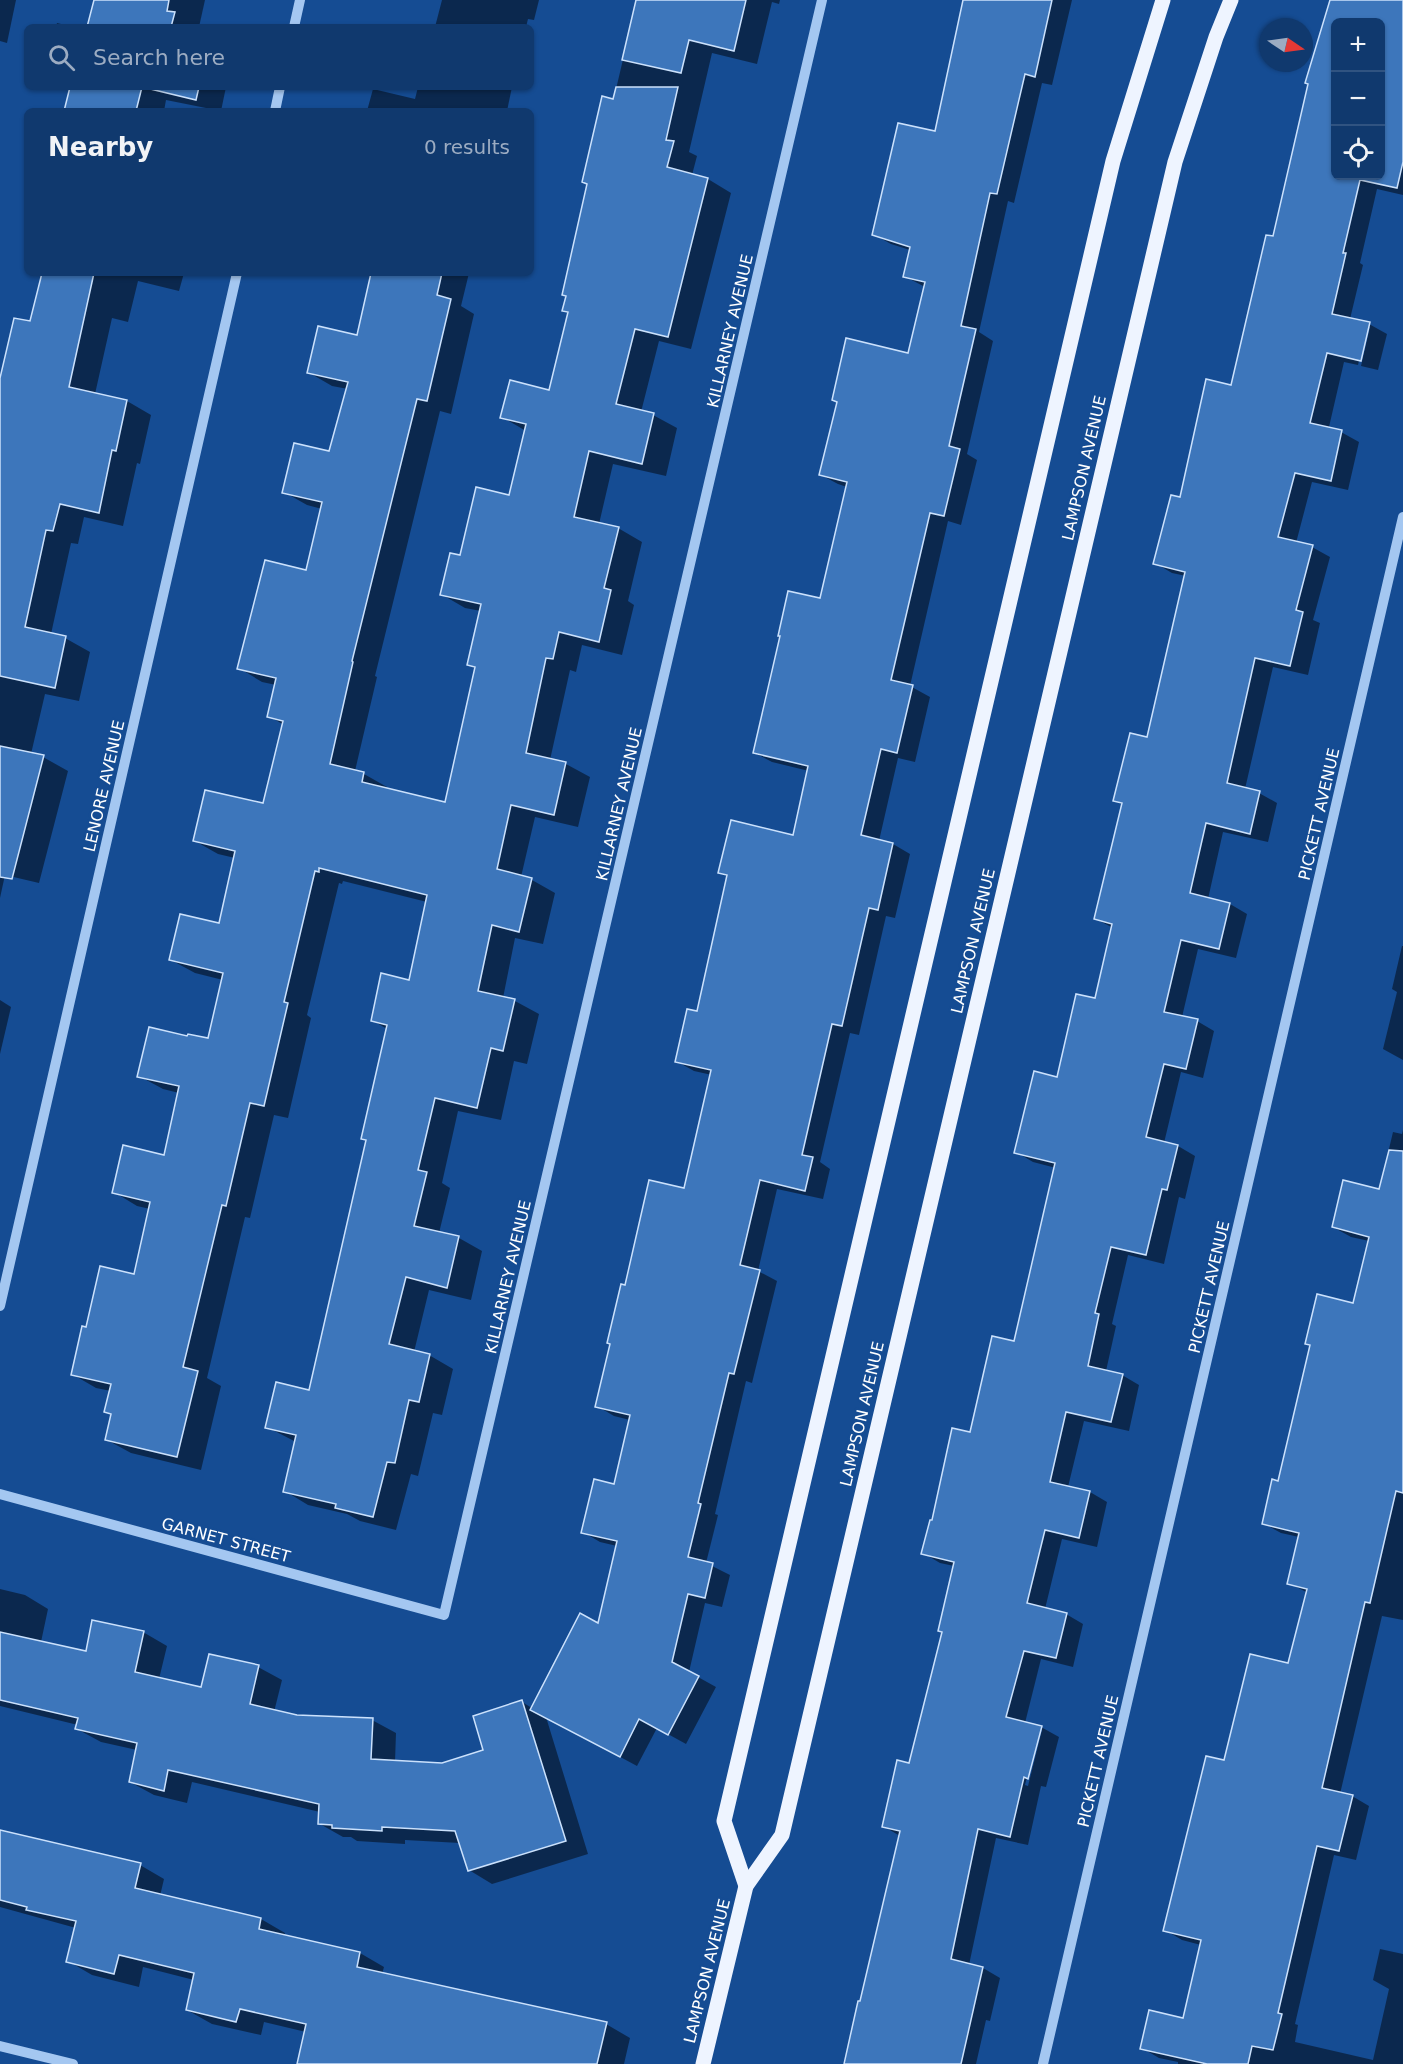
<!DOCTYPE html>
<meta charset="utf-8">
<style>
body{margin:0;font-family:"DejaVu Sans",sans-serif;background:#1e4476;color:#f1f3f6}
.controls{position:absolute;right:18px;top:18px;display:grid;overflow:hidden;border-radius:9px;box-shadow:0 2px 4px #0004}
.controls button{width:54px;height:54px;display:grid;place-items:center;padding:0;border:0;border-bottom:2px solid #305381;background:#10396e;color:#f1f3f6;font:30px sans-serif}
.compass{position:absolute;left:1259px;top:18px;width:54px;height:54px;border-radius:50%;background:#10396e;box-shadow:0 2px 4px #0004;rotate:103deg}
.list{margin:0;padding:0;list-style:none}
h2{display:flex;justify-content:space-between;align-items:center;height:78px;margin:0;padding:0 24px;font-size:26px}
h2 small{font-size:20px;font-weight:400;color:#9cacc2}
.icon{flex:none;width:33px;height:33px;fill:none;stroke:currentColor;stroke-width:2;stroke-linecap:round;stroke-linejoin:round}
.map{position:relative;flex:none;width:1403px;height:2064px;overflow:hidden}
.search{position:absolute;background:#10396e;box-shadow:0 2px 4px #0004;left:24px;top:24px;width:510px;height:66px;display:flex;align-items:center;gap:15px;box-sizing:border-box;padding:0 21px;border-radius:9px;color:#9cacc2;font-size:22px}
.panel{position:absolute;background:#10396e;box-shadow:0 2px 4px #0004;left:24px;top:108px;width:510px;height:168px;border-radius:9px}
.map>svg:first-child{display:block}
</style>
<div class="map">
<svg width="1403" height="2064" viewBox="0 0 1403 2064">
<rect width="100%" height="100%" fill="#154c93"/>
<!-- shadow -->
<g fill="#0007" fill-rule="evenodd">
<polygon points="0,0 16,0 7,43 0,41"/>
<polygon points="95,0 205,0 199,27 89,27"/>
<polygon points="442,0 539,0 534,20 528,19 526,27 435,27"/>
<polygon points="637,0 780,0 779,4 772,2 757,64 712,53 689,152 697,156 692,175 708,179 731,193 691,349 659,341 641,412 653,415 677,428 666,476 613,464 599,524 618,528 642,542 628,601 634,605 622,655 582,645 576,672 570,670 550,760 566,764 590,777 578,827 535,817 521,877 532,880 555,893 543,944 515,938 503,998 515,1001 539,1014 527,1064 514,1061 501,1120 458,1111 442,1183 450,1188 439,1233 459,1238 482,1251 471,1300 429,1290 414,1352 429,1355 453,1369 442,1415 433,1413 418,1476 411,1474 396,1530 360,1521 347,1514 308,1505 285,1491 296,1442 267,1427 310,1392 367,1141 362,1138 387,1029 372,1020 410,981 427,902 343,881 342,884 339,883 307,1015 311,1018 288,1118 274,1115 250,1218 245,1217 207,1378 221,1386 201,1470 131,1453 107,1440 113,1415 106,1411 111,1391 96,1388 72,1374 87,1328 135,1276 150,1209 137,1206 114,1192 165,1157 179,1093 163,1089 139,1076 188,1038 209,1040 223,980 195,973 171,960 220,924 235,858 218,854 195,841 264,805 284,725 269,716 276,685 262,682 239,668 307,571 322,509 307,505 284,492 330,452 348,389 332,386 308,372 358,336 373,273 469,273 461,306 474,314 451,414 440,411 375,676 377,677 355,771 364,774 387,787 387,789 447,804 477,669 469,665 481,611 465,608 441,594 461,557 510,497 526,431 502,417 550,392 570,314 564,310"/>
<polygon points="965,0 1072,0 1052,85 1042,83 1014,203 1008,201 979,332 993,341 967,454 977,460 961,525 948,521 910,686 930,697 915,762 898,758 879,841 893,844 910,854 895,918 886,916 859,1035 850,1033 820,1162 830,1169 823,1199 777,1189 758,1271 777,1281 752,1383 746,1381 715,1514 718,1515 706,1563 730,1575 722,1607 705,1603 689,1672 716,1687 686,1744 657,1728 637,1766 546,1717 588,1854 492,1884 469,1870 460,1843 405,1840 405,1844 357,1841 351,1837 343,1837 320,1824 320,1812 192,1782 187,1803 154,1795 130,1782 137,1750 101,1742 77,1729 78,1725 0,1706 0,1589 25,1595 48,1609 41,1642 87,1653 143,1632 167,1646 159,1679 202,1689 258,1667 282,1680 274,1712 297,1717 372,1720 396,1733 395,1762 442,1765 485,1751 522,1702 532,1708 599,1625 617,1546 600,1542 583,1532 615,1486 630,1420 614,1416 597,1406 626,1286 685,1190 712,1075 694,1071 676,1061 698,1013 728,877 720,872 794,836 809,771 772,762 755,753 821,600 847,487 838,484 821,475 910,354 925,287 904,276 910,250 891,244 873,234 899,125 936,133"/>
<path d="M1331 0H1403V195L1377 189 1360 263 1363 265 1350 319 1369 324 1387 334 1378 370 1361 366 1370 327H1367L1358 365 1344 362 1329 427 1341 432 1359 442 1348 490 1312 482 1296 543 1312 547 1330 557 1313 620 1320 623 1308 675 1273 667 1245 789 1259 793 1277 803 1268 842 1223 832 1208 899 1230 904 1247 914 1236 958 1198 949 1182 1017 1197 1021 1214 1031 1203 1078 1181 1072 1164 1143 1178 1146 1195 1156 1185 1199 1179 1197 1164 1264 1128 1255 1112 1324 1116 1326 1106 1371 1122 1375 1139 1385 1129 1431 1084 1421 1068 1487 1090 1492 1107 1502 1097 1547 1062 1539 1045 1609 1066 1614 1083 1624 1073 1667 1041 1659 1025 1723 1041 1727 1059 1737 1046 1787 1041 1786 1028 1845 996 1838 969 1965 983 1968 1000 1978 990 2021 986 2020 976 2064H846L900 1836 883 1826 910 1765 944 1632 954 1566 940 1563 923 1553 933 1522 971 1434 1015 1342 1056 1168 1033 1162 1016 1152 1058 1078 1096 1000 1113 928 1096 919 1123 805 1115 800 1148 739 1186 576 1172 573 1155 563 1232 386 1274 238ZM1336 22H1380V176H1336ZM1039 1730H1042L1028 1786 1025 1785Z"/>
<polygon points="57,23 73,27 56,27"/>
<polygon points="72,87 226,87 221,111 166,100 164,111 66,111"/>
<polygon points="418,87 512,87 507,111 367,111 373,89 415,99"/>
<polygon points="43,273 184,273 179,291 138,281 128,322 112,318 95,394 127,401 151,415 140,464 137,463 123,526 84,517 78,544 71,543 51,634 65,638 90,652 79,701 45,694 31,754 43,757 68,771 39,883 5,875 0,898 0,385 31,323"/>
<polygon points="1402,946 1403,946 1403,1060 1383,1049 1397,992 1392,989"/>
<polygon points="0,1000 11,1007 0,1054"/>
<polygon points="1403,1130 1403,1620 1382,1616 1340,1794 1352,1796 1369,1806 1356,1860 1334,1855 1295,2024 1298,2025 1295,2042 1373,2060 1389,1989 1373,1980 1380,1949 1403,1954 1403,2064 1178,2064 1178,2062 1159,2058 1142,2048 1184,2020 1201,1945 1182,1940 1165,1930 1225,1762 1289,1665 1308,1593 1289,1583 1299,1537 1281,1533 1263,1523 1354,1304 1369,1241 1351,1237 1333,1227 1379,1191 1393,1132 1402,1134"/>
<polygon points="0,1831 140,1865 164,1879 160,1896 261,1919 285,1933 284,1936 360,1953 384,1967 382,1974 606,2024 630,2038 624,2064 298,2064 306,2032 264,2022 261,2035 212,2024 187,2010 194,1980 143,1967 139,1987 92,1975 68,1961 76,1928 0,1907"/>
</g>
<!-- building -->
<g fill="#3d76bb" stroke="#cbe1fc" stroke-width="1.5" fill-rule="evenodd">
<polygon points="94,0 169,0 167,11 175,12 171,27 87,27"/>
<polygon points="636,0 746,0 734,51 689,40 681,73 622,60"/>
<polygon points="963,0 1052,0 1035,77 1025,74 997,194 990,193 961,326 976,329 949,446 960,449 944,516 930,513 891,680 913,685 897,753 881,749 861,835 893,843 878,910 869,908 842,1026 832,1024 802,1155 813,1157 805,1191 760,1180 740,1265 760,1270 734,1374 729,1373 698,1503 701,1504 688,1557 713,1563 705,1598 688,1594 672,1662 699,1676 668,1735 639,1719 620,1757 530,1710 580,1613 598,1623 617,1541 581,1533 594,1479 614,1484 630,1415 595,1407 610,1344 607,1343 621,1284 625,1285 649,1180 684,1188 711,1070 675,1062 687,1009 697,1011 727,875 718,873 731,820 793,835 808,766 753,753 780,636 778,636 788,591 820,598 847,482 819,475 837,402 832,400 846,338 908,353 925,282 903,277 910,247 872,235 898,123 935,131"/>
<path d="M1330 0H1403V162L1397 188 1360 180 1343 253H1346L1332 314 1370 322 1361 361 1327 353 1310 423 1342 430 1331 481 1295 473 1278 537 1313 545 1296 610 1303 612 1290 666 1255 658 1227 783 1260 791 1250 834 1206 823 1190 893 1230 903 1219 949 1181 940 1164 1012 1198 1019 1186 1069 1164 1064 1146 1137 1178 1145 1167 1190 1162 1189 1146 1255 1111 1247 1095 1313 1099 1314 1088 1366 1123 1374 1111 1422 1066 1412 1050 1482 1090 1491 1079 1538 1045 1530 1027 1603 1067 1613 1056 1658 1024 1651 1006 1717 1042 1726 1028 1779 1024 1777 1010 1837 978 1829 951 1959 983 1967 961 2064H844L858 2001H860L900 1831 882 1827 897 1760 909 1763 942 1632 938 1631 954 1562 921 1554 930 1520H932L952 1428 970 1432 992 1336 1014 1341 1055 1163 1014 1153 1034 1071 1057 1077 1076 994 1095 998 1112 924 1094 919 1122 803 1113 801 1130 733 1147 737 1185 572 1153 564 1171 495 1180 497 1206 379 1231 385 1266 235 1273 236 1308 84 1305 83ZM1335 22H1380V176H1335Z"/>
<polygon points="70,87 142,87 136,111 64,111"/>
<polygon points="142,87 199,87 196,100"/>
<polygon points="616,87 678,87 666,140 674,141 667,167 708,178 668,337 635,329 616,404 654,413 642,464 589,451 574,517 619,527 604,588 611,590 599,642 559,632 553,659 546,658 526,753 566,762 554,815 511,805 497,869 532,878 519,932 492,925 478,991 515,999 503,1051 491,1048 477,1108 435,1098 418,1170 427,1172 414,1226 459,1236 447,1288 406,1277 389,1344 430,1354 419,1402 409,1400 395,1463 387,1462 373,1517 335,1508 336,1504 283,1492 296,1435 265,1428 276,1382 309,1390 366,1140 361,1139 387,1025 371,1021 381,973 409,980 427,895 319,868 319,872 315,871 284,1002 288,1003 264,1106 250,1103 226,1206 222,1205 183,1367 198,1371 177,1457 105,1440 111,1414 104,1412 111,1384 71,1375 82,1326 86,1327 100,1266 134,1274 150,1202 112,1193 123,1145 164,1155 179,1086 137,1077 149,1027 187,1036 188,1034 208,1038 223,973 169,960 180,914 219,923 235,851 193,841 205,790 263,803 283,721 267,717 276,678 237,669 265,560 306,570 322,502 282,493 294,443 329,451 348,382 307,373 318,326 357,335 371,273 442,273 437,295 451,299 427,401 417,399 352,661 353,662 330,764 364,772 362,782 445,802 475,667 467,665 481,604 440,595 450,553 460,555 476,487 509,495 526,424 500,418 510,380 549,390 568,312 562,311 566,296 562,295 587,184 582,182 602,96 613,99"/>
<polygon points="42,273 94,273 69,387 127,400 116,451 112,450 99,513 60,504 53,531 46,530 25,627 66,636 55,688 0,676 0,378 14,318 30,321"/>
<polygon points="0,746 44,755 12,879 0,877"/>
<polygon points="1389,1150 1403,1151 1403,1493 1396,1491 1370,1603 1365,1602 1322,1788 1353,1795 1339,1851 1317,1846 1278,2013 1282,2014 1273,2050 1252,2046 1248,2064 1207,2064 1140,2049 1149,2010 1183,2018 1201,1940 1163,1931 1206,1756 1224,1760 1250,1654 1288,1663 1307,1589 1287,1584 1299,1533 1262,1524 1272,1479 1278,1481 1310,1345 1305,1344 1317,1294 1353,1303 1369,1237 1332,1227 1343,1180 1379,1189"/>
<polygon points="92,1620 144,1631 135,1672 201,1687 209,1654 259,1665 250,1704 297,1715 373,1718 371,1759 442,1763 483,1750 473,1716 522,1700 566,1841 468,1871 455,1831 382,1827 382,1831 332,1828 332,1825 318,1824 319,1804 168,1770 164,1791 129,1782 137,1743 75,1729 78,1718 0,1700 0,1632 86,1651"/>
<polygon points="0,1830 141,1863 135,1888 261,1918 259,1929 360,1952 357,1967 607,2022 597,2064 297,2064 306,2024 240,2009 236,2022 186,2010 194,1973 119,1955 114,1974 66,1962 76,1921 26,1910 27,1907 0,1900"/>
</g>
<g fill="none" stroke-linecap="round" stroke-linejoin="round">
<!-- minor -->
<g stroke="#a4c7f1" stroke-width="10">
<polyline points="294,27 300,0"/>
<polyline points="275,111 280,87"/>
<polyline points="0,1306 237,273"/>
<polyline points="0,1494 444,1615 822,0"/>
<polyline points="0,2046 73,2064"/>
<polyline points="1043,2064 1403,517"/>
</g>
<!-- major -->
<g stroke="#eef4ff" stroke-width="15">
<polyline points="746,1886 724,1821 1113,161 1163,0"/>
<polyline points="703,2064 746,1886 782,1835 1175,162 1216,37 1231,0"/>
</g>
</g>
<g text-anchor="middle" dominant-baseline="central" stroke-width="4.5" stroke-linejoin="round" paint-order="stroke">
<!-- street labels -->
<g font-size="16" fill="#fff" stroke="#154c93">
<text transform="translate(730 331) rotate(-77)">KILLARNEY AVENUE</text>
<text transform="translate(1084 468) rotate(-77)">LAMPSON AVENUE</text>
<text transform="translate(104 786) rotate(-77)">LENORE AVENUE</text>
<text transform="translate(619 804) rotate(-77)">KILLARNEY AVENUE</text>
<text transform="translate(1319 814) rotate(-77)">PICKETT AVENUE</text>
<text transform="translate(973 941) rotate(-77)">LAMPSON AVENUE</text>
<text transform="translate(508 1277) rotate(-77)">KILLARNEY AVENUE</text>
<text transform="translate(1209 1287) rotate(-77)">PICKETT AVENUE</text>
<text transform="translate(862 1414) rotate(-77)">LAMPSON AVENUE</text>
<text transform="translate(226 1540) rotate(15)">GARNET STREET</text>
<text transform="translate(1098 1761) rotate(-77)">PICKETT AVENUE</text>
<text transform="translate(707 1971) rotate(-76)">LAMPSON AVENUE</text>
</g>
</g>
</svg>
<div class="controls">
<button>+</button>
<button>−</button>
<button><svg class="icon" aria-label="locate" viewBox="0 0 24 24"><circle cx="12" cy="12" r="6"/><path d="M12 2v4M12 18v4M2 12h4M18 12h4"/></svg></button>
</div>
<svg class="compass" viewBox="-18 -18 36 36"><path d="M0-13l5 13h-10z" fill="#e53935"/><path d="M0 13l5-13h-10z" fill="#9cacc2"/></svg>
<div class="search"><svg class="icon" aria-label="search" viewBox="0 0 24 24"><circle cx="10" cy="10" r="6"/><path d="M15 15l6 6"/></svg>Search here</div>
<section class="panel">
<h2>Nearby<small>0 results</small></h2>
<ul class="list">
</ul>
</section>
</div>
